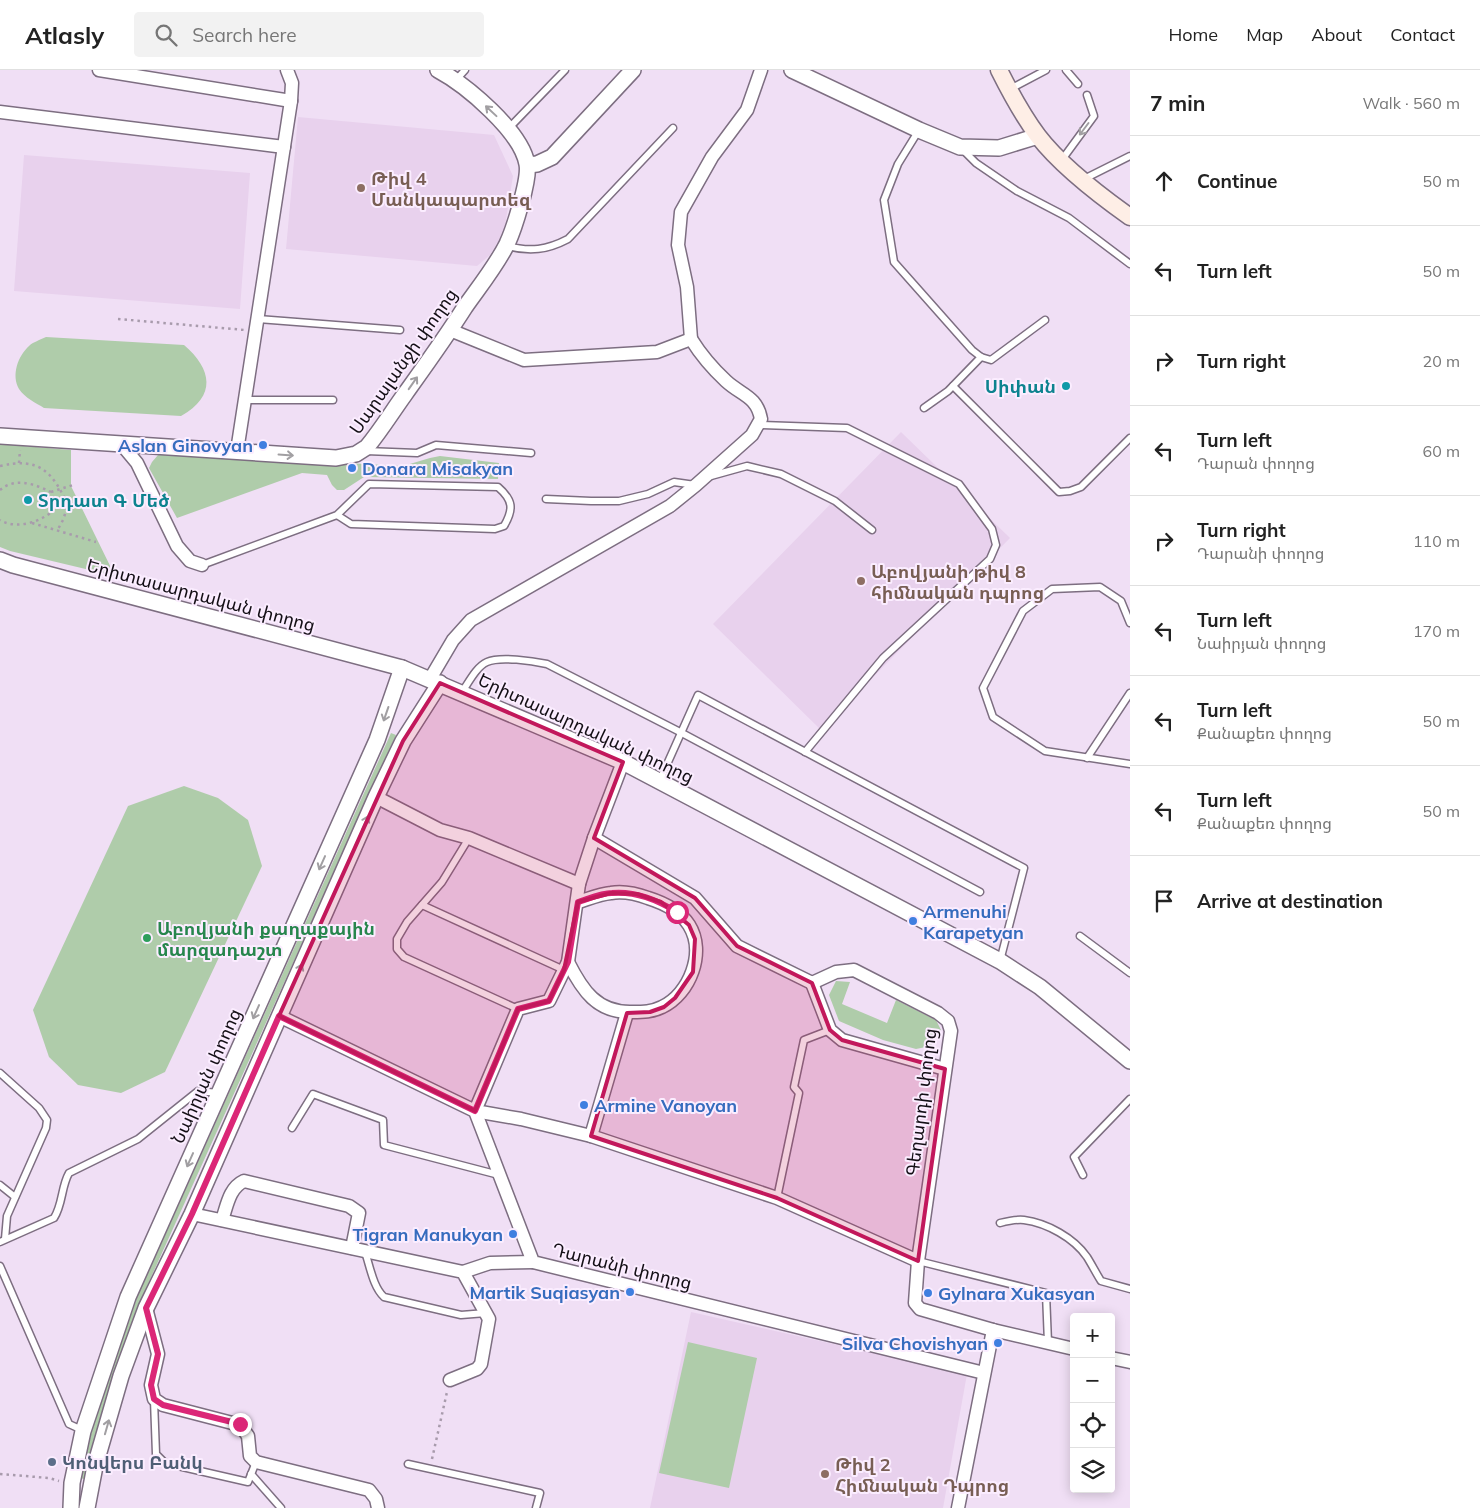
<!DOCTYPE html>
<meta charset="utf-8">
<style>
body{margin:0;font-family:Mulish,"Noto Sans Armenian",sans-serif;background:#f2f2f2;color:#222}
.controls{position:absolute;right:15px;bottom:15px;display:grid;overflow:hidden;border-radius:5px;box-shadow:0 2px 12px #0003}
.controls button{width:45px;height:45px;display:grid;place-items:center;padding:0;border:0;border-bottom:1px solid #e0e0e0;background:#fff;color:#222;font:25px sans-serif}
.stop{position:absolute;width:15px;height:15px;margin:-11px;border:4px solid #db2777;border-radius:50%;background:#fff}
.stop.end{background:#db2777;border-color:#fff;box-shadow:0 1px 5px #0008}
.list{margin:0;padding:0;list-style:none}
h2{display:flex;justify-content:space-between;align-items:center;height:65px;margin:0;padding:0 20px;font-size:21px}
h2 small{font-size:16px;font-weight:400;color:#767676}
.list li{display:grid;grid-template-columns:32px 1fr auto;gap:15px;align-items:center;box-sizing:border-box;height:90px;padding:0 20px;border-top:1px solid #e0e0e0}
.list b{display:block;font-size:19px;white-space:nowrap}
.list p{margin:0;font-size:16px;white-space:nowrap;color:#767676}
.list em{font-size:16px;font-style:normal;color:#767676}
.icon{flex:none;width:28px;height:28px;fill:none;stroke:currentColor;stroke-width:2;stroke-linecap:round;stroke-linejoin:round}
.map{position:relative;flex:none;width:1130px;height:1438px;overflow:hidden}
header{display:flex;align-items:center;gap:30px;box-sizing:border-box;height:70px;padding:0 25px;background:#fff;border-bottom:1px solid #e0e0e0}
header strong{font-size:24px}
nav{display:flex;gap:28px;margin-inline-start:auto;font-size:18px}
.search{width:350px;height:45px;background:#f2f2f2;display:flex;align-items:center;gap:12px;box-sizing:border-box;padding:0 18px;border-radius:5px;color:#767676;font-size:19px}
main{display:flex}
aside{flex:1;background:#fff}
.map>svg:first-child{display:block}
</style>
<header>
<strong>Atlasly</strong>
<div class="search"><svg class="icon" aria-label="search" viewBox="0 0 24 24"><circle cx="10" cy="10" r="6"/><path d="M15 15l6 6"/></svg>Search here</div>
<nav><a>Home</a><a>Map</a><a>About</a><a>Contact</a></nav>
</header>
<main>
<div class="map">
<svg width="1130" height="1438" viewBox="0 0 1130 1438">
<rect width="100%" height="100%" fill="#f0dff5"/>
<!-- built -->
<g fill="#e8d1ed">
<polygon points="298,47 494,65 513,106 504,162 490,185 477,196 286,179"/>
<polygon points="24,85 250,103 240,239 14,221"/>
<polygon points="901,362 1010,468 821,660 713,554"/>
<polygon points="691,1242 967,1304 943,1438 650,1438"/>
</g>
<!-- green -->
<g fill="#afccaa">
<path d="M46 267 184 275C212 299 217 326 181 346L44 338C36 333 25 328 19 319 11 305 18 286 29 276 33 272 40 270 46 267Z"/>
<polygon points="0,374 71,380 71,416 115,506 10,481 0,477"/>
<polygon points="176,384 403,396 430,388 440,386 499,393 498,409 364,407 344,420 337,420 332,415 327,405 302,403 177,448 149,398 152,392 158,385"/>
<path d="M391 663 396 665 143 1225 111 1313 84 1409 80 1408C94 1345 116 1285 138 1225Z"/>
<polygon points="184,716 218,728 248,750 262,796 165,1002 121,1023 78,1015 49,987 33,940 128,736"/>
<polygon points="836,911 850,912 842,934 887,953 896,930 936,950 941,960 931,976 916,979 883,970 839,951 829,925"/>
<polygon points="688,1272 757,1288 729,1418 659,1403"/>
</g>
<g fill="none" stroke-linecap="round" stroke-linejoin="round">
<defs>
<g id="service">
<polyline points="1066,0 1078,14"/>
<polyline points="455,11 465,0"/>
<polyline points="1010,19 1046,0"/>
<polyline points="508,59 565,0"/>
<polyline points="919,60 898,94 884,130 894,192 972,280 981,287 991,290 1045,250"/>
<polyline points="963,80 976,93 1017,121 1069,148 1130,194"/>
<polyline points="1061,91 1094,46 1087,25"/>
<polyline points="1084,109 1130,86"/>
<path d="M507 176C530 182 547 180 568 169L673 58"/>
<polyline points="258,249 400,260"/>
<polyline points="953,316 1059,422 1070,421 1081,417 1130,368"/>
<polyline points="245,330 333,330"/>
<polyline points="924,338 948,321 981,287"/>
<polyline points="759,355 847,358 959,414 992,459 996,475 990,489 883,588 805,682"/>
<polyline points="366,381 417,383 436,375 531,383"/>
<polyline points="711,406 747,396 781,404 835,431 872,460"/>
<polyline points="546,429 591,431 619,431 648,424 674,412 695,415"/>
<path d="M202 495 337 445 369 414 498 417C513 430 514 439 504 456L495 459 351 454 337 445"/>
<polyline points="1130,553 1121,531 1100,517 1052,519 1023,541 983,618 993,647 1045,681 1130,694"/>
<path d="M462 622C469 612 476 597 487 592 500 586 533 591 547 594L680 662 980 822"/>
<polyline points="1087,688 1130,623"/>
<polyline points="660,710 698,625 1024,798 1000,891"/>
<polyline points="469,768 442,812 407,852 397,869 397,879 404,887 518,939"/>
<polyline points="422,835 564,900"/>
<polyline points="1080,866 1130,903"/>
<polyline points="0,1003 39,1038 47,1050 46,1058 7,1146 5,1169"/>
<polyline points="292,1058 313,1024 383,1050 384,1075 499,1105"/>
<polyline points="1083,1105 1074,1087 1130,1029"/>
<polyline points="0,1115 15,1127"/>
<polyline points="777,1128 799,1023 794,1017 804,970 830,960"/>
<path d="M1000 1153C1008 1151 1016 1149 1024 1150 1047 1153 1074 1168 1087 1187 1092 1195 1096 1203 1101 1211L1130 1219"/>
<path d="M0 1172 54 1148C63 1134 61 1117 69 1103L138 1069 198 1021 218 1023"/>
<path d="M365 1182C370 1196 373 1217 384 1227L461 1245 486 1243"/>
<polyline points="918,1191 1046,1223 1048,1273"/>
<polyline points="0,1196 69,1354 82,1360"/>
<polyline points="154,1330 156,1384 165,1393 248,1412 256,1392"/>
<polyline points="408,1394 540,1423 536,1438"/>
<polyline points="251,1404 281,1438"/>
</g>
<g id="minor">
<polyline points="99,0 291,31"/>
<polyline points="0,42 284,77"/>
<polyline points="691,269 687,217 678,175 681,142 712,87 747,40 761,0"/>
<polyline points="122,375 137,393 177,476 190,491 202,495"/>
<polyline points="237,381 291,31 292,13 287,0"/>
<path d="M430 609 453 570 471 550 670 436 696 415 752 365 761 349C757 326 741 325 726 311 712 298 701 285 691 269L657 282 524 290 450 260"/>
<polyline points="623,692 594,768 579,814 568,892 549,931 518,939 475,1041 521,1049 591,1066 777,1128 918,1191"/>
<polyline points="376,727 440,760 469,768 579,814"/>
<polyline points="594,768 695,828 737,876 812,913 836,902 854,900 938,943 948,951 951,961 918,1191 915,1233 920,1239 993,1260 1074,1279"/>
<path d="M568 892C582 920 597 943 632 942 643 942 652 942 662 937 690 924 706 882 689 855 680 841 664 833 648 828 637 824 623 821 611 823 600 824 588 829 578 832"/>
<polyline points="812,913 830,960 842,970 945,999"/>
<polyline points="279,946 475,1041 533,1192 984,1303"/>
<polyline points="591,1066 627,943"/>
<polyline points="192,1144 463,1202 489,1249 481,1294 477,1299 450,1310"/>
<path d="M222 1150C227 1136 229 1118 244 1111L349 1136 359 1143 352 1178"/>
<polyline points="463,1202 490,1193 533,1192"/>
<polyline points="146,1238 158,1284 151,1315 154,1329 163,1335 240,1355 248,1366 250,1386 256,1392 369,1420 376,1429 378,1438"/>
<polyline points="1111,1288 1130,1292"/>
<polyline points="958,1438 993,1260"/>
</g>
<g id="tertiary">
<polyline points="792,0 919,60 960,77 999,78 1038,66"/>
<polyline points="528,95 537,94 552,87 633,0"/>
<path d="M0 366 336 388 356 384 367 377C381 360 392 342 405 324 425 296 446 267 465 237 479 217 496 196 507 174 514 159 530 109 527 94 521 61 466 15 438 0"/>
<polyline points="0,490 13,495 402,598 623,692 1000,891 1040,917 1130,991"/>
<polyline points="71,1438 72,1413 83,1361 128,1227 377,670 402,598"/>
<polyline points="87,1438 95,1396 121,1306 146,1238 192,1144 376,727 403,671 440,613"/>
</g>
<path id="secondary" d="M999 0C1010 22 1023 46 1038 66 1061 96 1099 125 1130 147"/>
</defs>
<!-- service casing -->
<use href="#service" stroke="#7d6e81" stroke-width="9"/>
<!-- minor casing -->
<use href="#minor" stroke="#7d6e81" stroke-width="15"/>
<!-- tertiary casing -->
<use href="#tertiary" stroke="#7d6e81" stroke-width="18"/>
<!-- secondary casing -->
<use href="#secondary" stroke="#7d6e81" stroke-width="19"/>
<!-- path -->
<g stroke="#a89bac" stroke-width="2.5" stroke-dasharray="2.5 4" stroke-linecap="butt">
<polyline points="118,249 245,260"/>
<polyline points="19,393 20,380"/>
<path d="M0 396C39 387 52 401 68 435L63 450 57 461"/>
<path d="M0 420C15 407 35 414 51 422L54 432 53 441C40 452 16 460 0 450"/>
<polyline points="51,422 73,415"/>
<polyline points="32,453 96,472"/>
<polyline points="432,1389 447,1322"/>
<polyline points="0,1404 49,1408 59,1411"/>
</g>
<!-- service -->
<use href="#service" stroke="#fff" stroke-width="6"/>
<!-- minor -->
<use href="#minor" stroke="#fff" stroke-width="12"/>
<!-- tertiary -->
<use href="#tertiary" stroke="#fff" stroke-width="15"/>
<!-- secondary -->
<use href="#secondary" stroke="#feeee6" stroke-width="16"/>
</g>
<!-- one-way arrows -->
<defs><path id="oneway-shaft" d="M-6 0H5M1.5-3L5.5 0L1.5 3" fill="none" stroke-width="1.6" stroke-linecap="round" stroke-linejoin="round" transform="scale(1.25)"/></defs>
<g stroke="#a19fa2">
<use href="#oneway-shaft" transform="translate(491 41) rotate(-137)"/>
<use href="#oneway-shaft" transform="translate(1084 59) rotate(127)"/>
<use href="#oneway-shaft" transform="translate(413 313) rotate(-55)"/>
<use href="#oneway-shaft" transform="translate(286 385) rotate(4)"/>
<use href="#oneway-shaft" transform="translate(386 644) rotate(109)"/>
<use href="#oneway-shaft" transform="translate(365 753) rotate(-66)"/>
<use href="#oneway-shaft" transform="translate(322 793) rotate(114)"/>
<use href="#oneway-shaft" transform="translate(299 901) rotate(-66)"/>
<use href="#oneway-shaft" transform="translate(256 942) rotate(114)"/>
<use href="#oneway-shaft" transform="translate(190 1090) rotate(114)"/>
<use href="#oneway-shaft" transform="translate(107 1357) rotate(-74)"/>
</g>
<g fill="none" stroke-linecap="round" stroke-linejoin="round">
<!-- route -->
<path stroke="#db2777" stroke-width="6" d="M240 1354 163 1335 154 1329 151 1315 158 1284 146 1238 192 1144 279 946 475 1041 518 939 549 931 568 892 578 832C588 829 601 823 612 823 636 821 657 830 677 842"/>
</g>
<!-- marked area -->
<path fill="#c2185b" fill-opacity="0.2" stroke="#c2185b" stroke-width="4" stroke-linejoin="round" d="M440 613 623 692 594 768 695 828 737 876 812 913 830 960 842 970 945 999 918 1191 777 1128 591 1066 627 943 650 942 664 937 675 928 693 902 695 869 689 855 661 832 637 824 611 823 578 832 564 900 549 931 518 939 475 1041 279 946 403 671Z"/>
<!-- markers -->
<g fill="#8d6e63" stroke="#fbedff" stroke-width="2">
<circle cx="361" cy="118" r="5"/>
<circle cx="861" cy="511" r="5"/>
<circle cx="825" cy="1404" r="5"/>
</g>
<g fill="#0f9aa8" stroke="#fbedff" stroke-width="2">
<circle cx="1066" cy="316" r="5"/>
<circle cx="28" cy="430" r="5"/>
</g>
<g fill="#3f7fe0" stroke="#fbedff" stroke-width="2">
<circle cx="263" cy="375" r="5"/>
<circle cx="352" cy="398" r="5"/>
<circle cx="913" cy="851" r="5"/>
<circle cx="584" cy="1035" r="5"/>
<circle cx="513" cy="1164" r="5"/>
<circle cx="630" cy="1222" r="5"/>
<circle cx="928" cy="1223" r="5"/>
<circle cx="998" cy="1273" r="5"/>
</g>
<circle fill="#2e9e5b" stroke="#fbedff" stroke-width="2" cx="147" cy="868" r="5"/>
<circle fill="#5c6f8a" stroke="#fbedff" stroke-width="2" cx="52" cy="1392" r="5"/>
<g text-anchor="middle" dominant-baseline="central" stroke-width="4" stroke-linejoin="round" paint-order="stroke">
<!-- education labels -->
<g font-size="18" font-weight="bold" fill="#785e54" stroke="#fbedff" text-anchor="start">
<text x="371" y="108">Թիվ 4<tspan x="371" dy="21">Մանկապարտեզ</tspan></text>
<text x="871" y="501">Աբովյանի թիվ 8<tspan x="871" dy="21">հիմնական դպրոց</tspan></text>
<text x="835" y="1394">Թիվ 2<tspan x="835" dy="21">Հիմնական Դպրոց</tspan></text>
</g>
<!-- street labels -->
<g font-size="18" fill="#140f16" stroke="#fbedff">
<text transform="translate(403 291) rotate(-55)">Սարալանջի փողոց</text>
<text transform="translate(201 525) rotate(15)">Երիտասարդական փողոց</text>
<text transform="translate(586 658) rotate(25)">Երիտասարդական փողոց</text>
<text transform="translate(206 1006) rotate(-66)">Նաիրյան փողոց</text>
<text transform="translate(921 1032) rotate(-83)">Գեղարդի փողոց</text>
<text transform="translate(622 1196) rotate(14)">Դարանի փողոց</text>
</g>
<!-- culture labels -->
<g font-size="18" font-weight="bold" fill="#0d838f" stroke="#fbedff" text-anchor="end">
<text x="1056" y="316">Սիփան</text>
<text x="38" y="430" text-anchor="start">Տրդատ Գ Մեծ</text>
</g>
<!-- shop labels -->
<g font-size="18" font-weight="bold" fill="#366cbe" stroke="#fbedff" text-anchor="end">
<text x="253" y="375">Aslan Ginovyan</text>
<text x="362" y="398" text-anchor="start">Donara Misakyan</text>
<text x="923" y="841" text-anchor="start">Armenuhi<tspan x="923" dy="21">Karapetyan</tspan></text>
<text x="594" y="1035" text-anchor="start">Armine Vanoyan</text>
<text x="503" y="1164">Tigran Manukyan</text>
<text x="620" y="1222">Martik Suqiasyan</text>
<text x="938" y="1223" text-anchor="start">Gylnara Xukasyan</text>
<text x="988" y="1273">Silva Chovishyan</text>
</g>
<!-- leisure labels -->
<g font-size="18" font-weight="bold" fill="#27864d" stroke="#fbedff" text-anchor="start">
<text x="157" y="858">Աբովյանի քաղաքային<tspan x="157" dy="21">մարզադաշտ</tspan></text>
</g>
<!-- service labels -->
<g font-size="18" font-weight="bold" fill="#4e5e75" stroke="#fbedff" text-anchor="start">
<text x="62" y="1392">Կոնվերս Բանկ</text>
</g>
</g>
</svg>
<div class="controls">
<button>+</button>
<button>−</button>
<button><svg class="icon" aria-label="locate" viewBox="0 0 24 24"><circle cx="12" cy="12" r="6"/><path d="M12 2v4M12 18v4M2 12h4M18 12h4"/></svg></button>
<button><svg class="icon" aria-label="layers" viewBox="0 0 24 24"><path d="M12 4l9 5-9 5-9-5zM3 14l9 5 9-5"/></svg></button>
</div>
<div class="stop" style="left:677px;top:842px"></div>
<div class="stop end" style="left:240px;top:1354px"></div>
</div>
<aside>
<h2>7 min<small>Walk · 560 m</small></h2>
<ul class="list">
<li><svg class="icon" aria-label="ahead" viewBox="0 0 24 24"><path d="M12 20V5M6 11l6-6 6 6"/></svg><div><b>Continue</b></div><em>50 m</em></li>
<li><svg class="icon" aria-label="left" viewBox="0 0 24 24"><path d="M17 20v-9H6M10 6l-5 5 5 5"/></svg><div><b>Turn left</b></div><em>50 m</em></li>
<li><svg class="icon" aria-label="right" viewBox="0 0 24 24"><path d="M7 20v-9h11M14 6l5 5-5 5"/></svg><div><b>Turn right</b></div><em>20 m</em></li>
<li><svg class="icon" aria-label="left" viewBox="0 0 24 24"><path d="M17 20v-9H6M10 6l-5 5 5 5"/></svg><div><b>Turn left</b><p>Դարան փողոց</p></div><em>60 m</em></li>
<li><svg class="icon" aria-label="right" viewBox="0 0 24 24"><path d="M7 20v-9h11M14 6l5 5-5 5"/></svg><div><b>Turn right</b><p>Դարանի փողոց</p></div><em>110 m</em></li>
<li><svg class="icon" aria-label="left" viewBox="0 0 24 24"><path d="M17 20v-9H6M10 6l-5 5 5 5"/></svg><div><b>Turn left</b><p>Նաիրյան փողոց</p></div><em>170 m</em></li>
<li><svg class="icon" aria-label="left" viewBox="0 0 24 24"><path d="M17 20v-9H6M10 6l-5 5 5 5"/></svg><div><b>Turn left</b><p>Քանաքեռ փողոց</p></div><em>50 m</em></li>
<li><svg class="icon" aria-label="left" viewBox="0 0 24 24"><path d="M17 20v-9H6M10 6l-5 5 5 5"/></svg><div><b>Turn left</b><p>Քանաքեռ փողոց</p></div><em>50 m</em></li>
<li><svg class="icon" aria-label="arrive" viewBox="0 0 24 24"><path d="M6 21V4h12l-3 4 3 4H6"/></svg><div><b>Arrive at destination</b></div></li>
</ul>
</aside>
</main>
